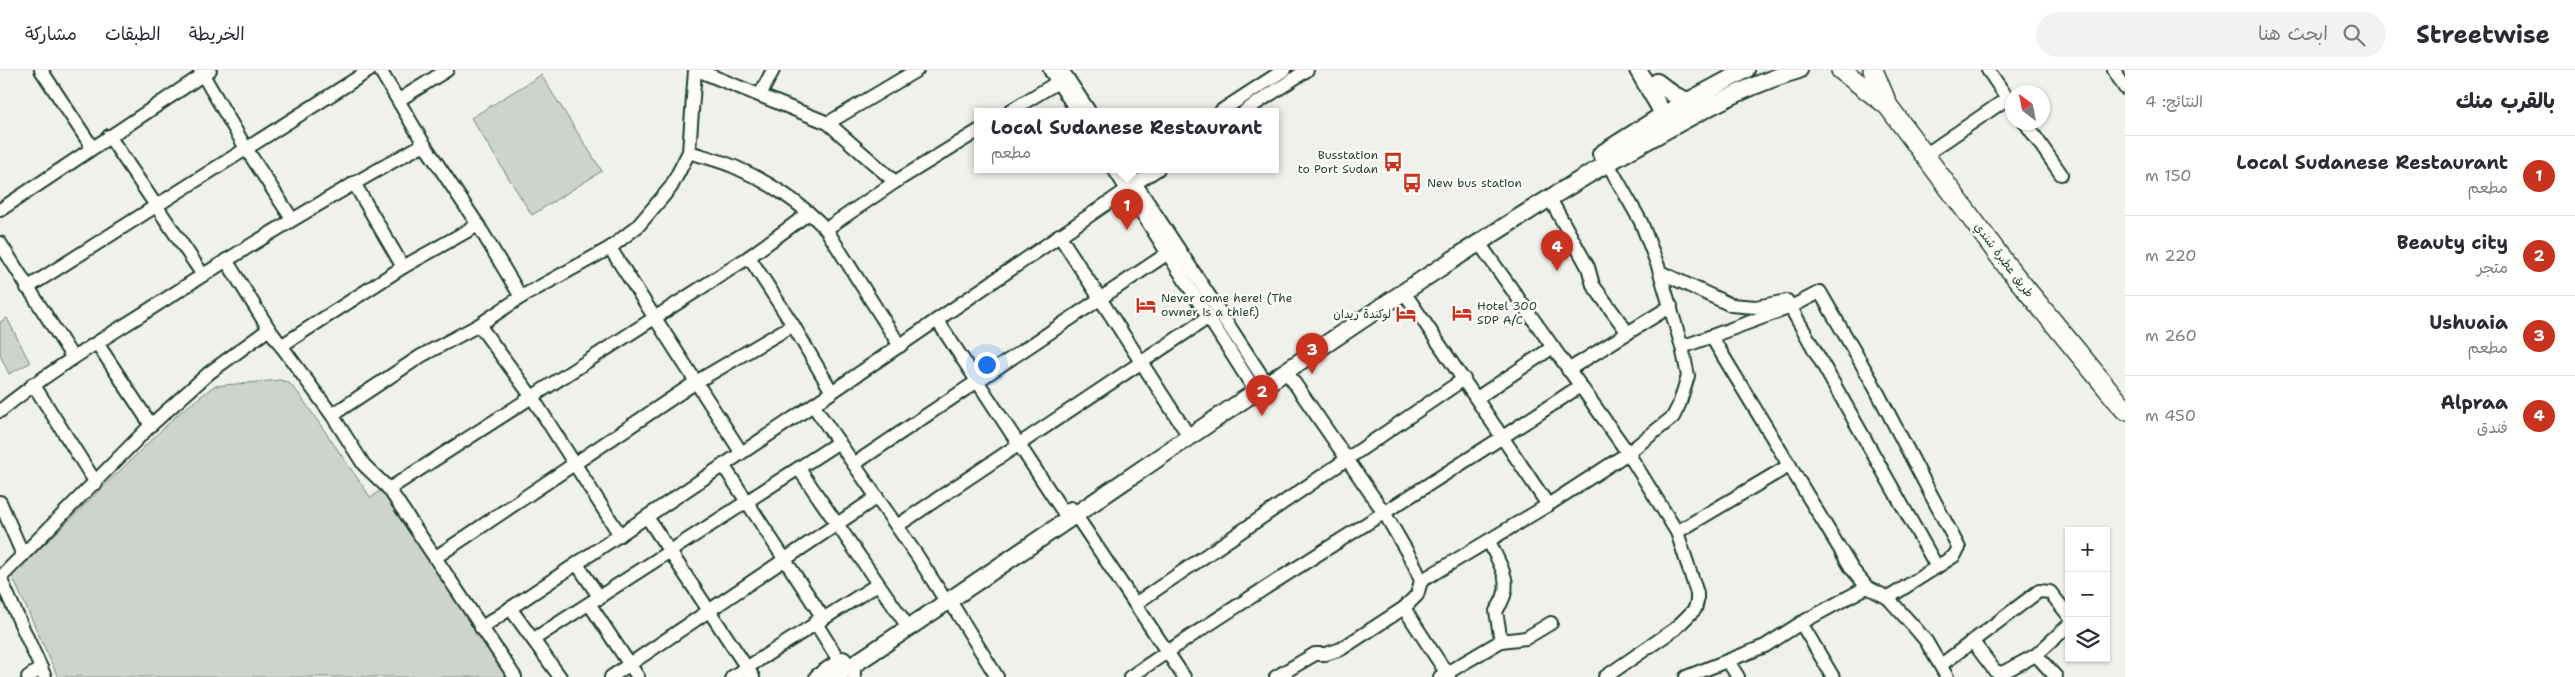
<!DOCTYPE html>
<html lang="ar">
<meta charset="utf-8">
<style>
body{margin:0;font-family:"Shantell Sans","Playpen Sans Arabic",sans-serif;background:#f2f2f3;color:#2b2b33;direction:rtl}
.controls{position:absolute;right:15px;bottom:15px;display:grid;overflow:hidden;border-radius:0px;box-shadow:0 1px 4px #0004}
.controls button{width:45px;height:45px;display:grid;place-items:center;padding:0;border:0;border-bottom:1px solid #e1e1e2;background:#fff;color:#2b2b33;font:25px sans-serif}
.compass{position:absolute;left:2005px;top:15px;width:45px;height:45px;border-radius:50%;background:#fff;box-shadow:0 1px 4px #0004;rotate:328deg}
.you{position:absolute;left:986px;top:294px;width:18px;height:18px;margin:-12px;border:4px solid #fff;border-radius:50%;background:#1a73e8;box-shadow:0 0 0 8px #1a73e833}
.badge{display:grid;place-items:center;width:32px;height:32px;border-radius:50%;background:#c8321e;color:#fff;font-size:16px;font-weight:700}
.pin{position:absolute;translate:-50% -41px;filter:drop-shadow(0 1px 2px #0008)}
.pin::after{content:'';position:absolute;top:26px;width:18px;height:15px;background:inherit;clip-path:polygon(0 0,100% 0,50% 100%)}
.popup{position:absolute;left:974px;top:38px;width:305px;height:65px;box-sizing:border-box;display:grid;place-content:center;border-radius:0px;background:#fff;filter:drop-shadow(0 1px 4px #0005);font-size:16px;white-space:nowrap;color:#7c7c81}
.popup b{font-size:19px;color:#2b2b33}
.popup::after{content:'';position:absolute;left:50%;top:100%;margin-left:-10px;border:10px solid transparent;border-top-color:#fff}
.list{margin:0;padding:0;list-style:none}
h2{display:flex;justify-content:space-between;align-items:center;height:65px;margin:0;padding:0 20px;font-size:21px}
h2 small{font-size:16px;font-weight:400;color:#7c7c81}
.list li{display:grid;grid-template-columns:32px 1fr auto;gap:15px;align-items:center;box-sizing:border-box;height:80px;padding:0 20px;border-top:1px solid #e1e1e2}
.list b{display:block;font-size:19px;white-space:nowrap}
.list p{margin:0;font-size:16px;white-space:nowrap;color:#7c7c81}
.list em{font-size:16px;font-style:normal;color:#7c7c81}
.icon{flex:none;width:28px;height:28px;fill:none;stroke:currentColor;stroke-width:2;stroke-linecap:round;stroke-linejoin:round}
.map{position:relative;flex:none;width:2125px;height:607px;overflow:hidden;direction:ltr}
header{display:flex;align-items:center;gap:30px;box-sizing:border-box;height:70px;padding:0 25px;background:#fff;border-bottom:1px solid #e1e1e2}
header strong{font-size:24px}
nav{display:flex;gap:28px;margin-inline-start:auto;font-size:18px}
.search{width:350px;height:45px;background:#f2f2f3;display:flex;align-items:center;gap:12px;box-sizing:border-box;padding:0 18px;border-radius:28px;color:#7c7c81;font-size:19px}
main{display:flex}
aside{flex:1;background:#fff}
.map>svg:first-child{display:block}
</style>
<header>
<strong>Streetwise</strong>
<div class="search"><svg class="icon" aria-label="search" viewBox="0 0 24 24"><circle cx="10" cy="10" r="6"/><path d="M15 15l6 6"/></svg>ابحث هنا</div>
<nav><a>الخريطة</a><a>الطبقات</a><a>مشاركة</a></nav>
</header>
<main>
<aside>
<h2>بالقرب منك<small>النتائج: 4</small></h2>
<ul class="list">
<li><span class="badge">1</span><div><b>Local Sudanese Restaurant</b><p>مطعم</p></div><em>150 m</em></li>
<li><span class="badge">2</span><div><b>Beauty city</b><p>متجر</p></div><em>220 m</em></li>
<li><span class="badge">3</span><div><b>Ushuaia</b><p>مطعم</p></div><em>260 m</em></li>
<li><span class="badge">4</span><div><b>Alpraa</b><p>فندق</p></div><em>450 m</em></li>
</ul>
</aside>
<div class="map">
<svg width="2125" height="607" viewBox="0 0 2125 607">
<rect width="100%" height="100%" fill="#f0f1eb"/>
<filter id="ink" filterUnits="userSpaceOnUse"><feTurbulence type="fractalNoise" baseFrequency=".02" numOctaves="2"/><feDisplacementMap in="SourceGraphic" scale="10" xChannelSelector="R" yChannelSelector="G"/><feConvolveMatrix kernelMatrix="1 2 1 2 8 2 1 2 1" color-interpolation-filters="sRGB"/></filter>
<g filter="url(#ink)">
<!-- green -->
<g fill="#cdd3cd" stroke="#768880">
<polygon points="541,5 602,101 532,145 471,48"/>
<polygon points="7,248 30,293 9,304 0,285 0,252"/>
<polygon points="280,310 289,313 299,324 371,428 384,417 509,607 58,607 12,506 177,345 214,316"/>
</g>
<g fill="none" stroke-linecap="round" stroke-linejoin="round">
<defs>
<g id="minor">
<polyline points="41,0 92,77"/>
<polyline points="200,0 247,80 292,149"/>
<polyline points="380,0 424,74 478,155 521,227"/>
<polyline points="697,0 828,53 895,112"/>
<polyline points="1050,0 1077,41"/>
<polyline points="1062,0 1089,41"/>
<polyline points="1988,0 2012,35"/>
<polyline points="2114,0 2125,18"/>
<polyline points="760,25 773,0"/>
<polyline points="399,30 447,0"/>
<polyline points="1010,41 1058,12"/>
<polyline points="1221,41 1284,0"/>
<polyline points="1245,41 1307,0"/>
<polyline points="2025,52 2061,104"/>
<polyline points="828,53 917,0"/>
<polyline points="109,66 203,205"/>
<path d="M689 82C705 87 722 91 737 98 769 112 802 134 826 159L900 276"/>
<polyline points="1925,85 2008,28"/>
<polyline points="1114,99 1256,322"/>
<polyline points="1126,99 1267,314"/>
<polyline points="354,113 403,197"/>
<polyline points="1136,113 1158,99"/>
<polyline points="1549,127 1588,197 1593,215 1628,263"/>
<polyline points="0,140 210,0"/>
<polyline points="826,159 895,112 978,61"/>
<polyline points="1059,165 1185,360"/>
<polyline points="0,173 73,288"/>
<polyline points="610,178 741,382"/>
<polyline points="749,187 793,255 832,322"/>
<polyline points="226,190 269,259"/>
<polyline points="1660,202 1731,235 1756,237 1787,231 1937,497"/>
<polyline points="27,218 370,0"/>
<polyline points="1404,222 1548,435"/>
<polyline points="937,250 1064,443"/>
<polyline points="479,255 532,327 620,465"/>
<polyline points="1711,266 1852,499 1867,517 1888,528 1916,559 1926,571 1947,607"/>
<polyline points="97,273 151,355"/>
<polyline points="281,276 403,197 478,155"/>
<polyline points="1682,277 1791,237 1820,222 1871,310 1959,478 1954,486 1888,528"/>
<polyline points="1568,300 1671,236"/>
<polyline points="33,314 96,413"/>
<polyline points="1477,328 1553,277"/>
<polyline points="813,335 918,487 942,525"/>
<path d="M0 341C45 304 95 274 144 243 236 183 328 127 424 74"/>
<polyline points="332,345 421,286 479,255 521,227 610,178 638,156 671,117 689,82 695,0"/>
<polyline points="854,394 1177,177"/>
<polyline points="723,395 823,548"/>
<polyline points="799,399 904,551"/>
<polyline points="389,419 749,187 809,143"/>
<polyline points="0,432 23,485"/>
<polyline points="1071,438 1184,607"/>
<polyline points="647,447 753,607"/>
<polyline points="897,456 1209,247"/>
<polyline points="1677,462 1790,395"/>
<path d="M1489 471C1501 499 1516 513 1496 541L1501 571"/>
<polyline points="436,487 696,312 793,255"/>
<polyline points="577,494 600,528"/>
<polyline points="1421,511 1548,435 1628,383 1479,173"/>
<polyline points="950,531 997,607"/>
<polyline points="1135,534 1464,309"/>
<polyline points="590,535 638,607"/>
<polyline points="510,538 560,607"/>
<polyline points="1404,538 1449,607"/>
<polyline points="815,552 840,592"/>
<polyline points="1801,553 1833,607"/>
<polyline points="481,558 813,335 1128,119"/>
<polyline points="534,569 839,372"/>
<polyline points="1973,572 1995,601 2002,603 2036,585 2069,555"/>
<polyline points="2036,585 2056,607"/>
<polyline points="1728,591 1738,607"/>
<polyline points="854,594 854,607"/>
<polyline points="1941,595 2039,521 2050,522 2069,546"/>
<polyline points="28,607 41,598"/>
<polyline points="45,607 0,508 151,355 209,303 269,259 332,345 364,395 389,419 515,607"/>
<polyline points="611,607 877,427"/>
<polyline points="732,607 878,514"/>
<path d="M1130 607C1277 506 1432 416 1580 316"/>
<polyline points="1276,607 1315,584 1326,584 1341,579 1404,538 1417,525 1421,511 1414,494 1385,444 1286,301"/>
<polyline points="1440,607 1501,571 1526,568 1551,553"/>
<polyline points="1605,607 1675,559 1695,539 1697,531 1697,523 1677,462 1628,383 1673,347 1679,335 1688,306 1682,277 1658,196 1641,152 1607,92"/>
<polyline points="1686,607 1765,576 1801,553 1867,517"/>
</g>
<g id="major">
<polyline points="1638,0 1668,52"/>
<polyline points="1657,12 1674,25 1688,31"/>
<polyline points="1601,84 1664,44 1746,0"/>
<polyline points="818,607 843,590"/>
<path d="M835 607C1039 472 1239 330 1443 196 1512 151 1581 107 1654 67 1701 41 1747 15 1799 0"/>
</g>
<g id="highway">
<polyline points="1841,0 1887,35"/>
<polyline points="1873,0 1888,36 2007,196 2125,340"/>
</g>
</defs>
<!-- minor casing -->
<use href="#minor" stroke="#1f3d34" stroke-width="16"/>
<!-- major casing -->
<use href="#major" stroke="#1f3d34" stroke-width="20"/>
<!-- highway casing -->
<use href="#highway" stroke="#1f3d34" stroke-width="22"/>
<!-- minor -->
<use href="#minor" stroke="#fdfcf7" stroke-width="12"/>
<!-- major -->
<use href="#major" stroke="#fdfcf7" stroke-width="16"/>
<!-- highway -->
<use href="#highway" stroke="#fdfcf7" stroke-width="19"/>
</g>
</g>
<!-- icons -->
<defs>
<symbol id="bus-bare" viewBox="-9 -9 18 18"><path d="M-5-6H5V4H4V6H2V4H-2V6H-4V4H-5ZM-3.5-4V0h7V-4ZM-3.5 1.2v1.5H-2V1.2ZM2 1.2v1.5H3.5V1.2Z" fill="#c8321e" stroke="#fdfcf7" stroke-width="2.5" paint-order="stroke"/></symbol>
<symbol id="hotel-bare" viewBox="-9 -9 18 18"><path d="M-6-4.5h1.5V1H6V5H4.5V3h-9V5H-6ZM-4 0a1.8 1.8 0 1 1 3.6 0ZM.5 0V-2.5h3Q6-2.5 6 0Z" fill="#c8321e" stroke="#fdfcf7" stroke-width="2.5" paint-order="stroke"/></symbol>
</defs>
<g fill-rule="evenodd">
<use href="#bus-bare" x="1379" y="78" width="28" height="28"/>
<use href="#bus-bare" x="1398" y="99" width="28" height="28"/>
<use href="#hotel-bare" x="1132" y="221" width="28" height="28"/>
<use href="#hotel-bare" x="1448" y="229" width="28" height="28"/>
<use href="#hotel-bare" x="1392" y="230" width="28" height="28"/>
</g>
<g text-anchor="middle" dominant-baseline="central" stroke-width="4.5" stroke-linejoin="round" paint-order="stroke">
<!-- poi labels -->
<g font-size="12" fill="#1f3d34" stroke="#fdfcf7" text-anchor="start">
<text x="1378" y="85" text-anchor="end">Busstation<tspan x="1378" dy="14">to Port Sudan</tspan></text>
<text x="1427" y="113">New bus station</text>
<text x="1161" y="228">Never come here! (The<tspan x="1161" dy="14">owner is a thief.)</tspan></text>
<text x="1477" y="236">Hotel 300<tspan x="1477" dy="14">SDP A/C</tspan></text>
<text x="1391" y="244" text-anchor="end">لوكندة ريدان</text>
</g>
<!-- street labels -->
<g font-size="12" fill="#1f3d34" stroke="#fdfcf7">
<text transform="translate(2004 190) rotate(53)">طريق عطبرة شندي</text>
</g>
</g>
</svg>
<div class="controls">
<button>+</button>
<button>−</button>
<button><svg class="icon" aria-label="layers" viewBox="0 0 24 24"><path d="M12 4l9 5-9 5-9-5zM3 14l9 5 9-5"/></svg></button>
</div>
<svg class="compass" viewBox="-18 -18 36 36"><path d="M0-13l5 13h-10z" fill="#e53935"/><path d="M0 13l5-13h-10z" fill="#7c7c81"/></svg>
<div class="you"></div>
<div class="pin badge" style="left:1127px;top:160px">1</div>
<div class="popup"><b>Local Sudanese Restaurant</b>مطعم</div>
<div class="pin badge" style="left:1262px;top:346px">2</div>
<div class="pin badge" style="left:1312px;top:304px">3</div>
<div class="pin badge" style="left:1557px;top:201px">4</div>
</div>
</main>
